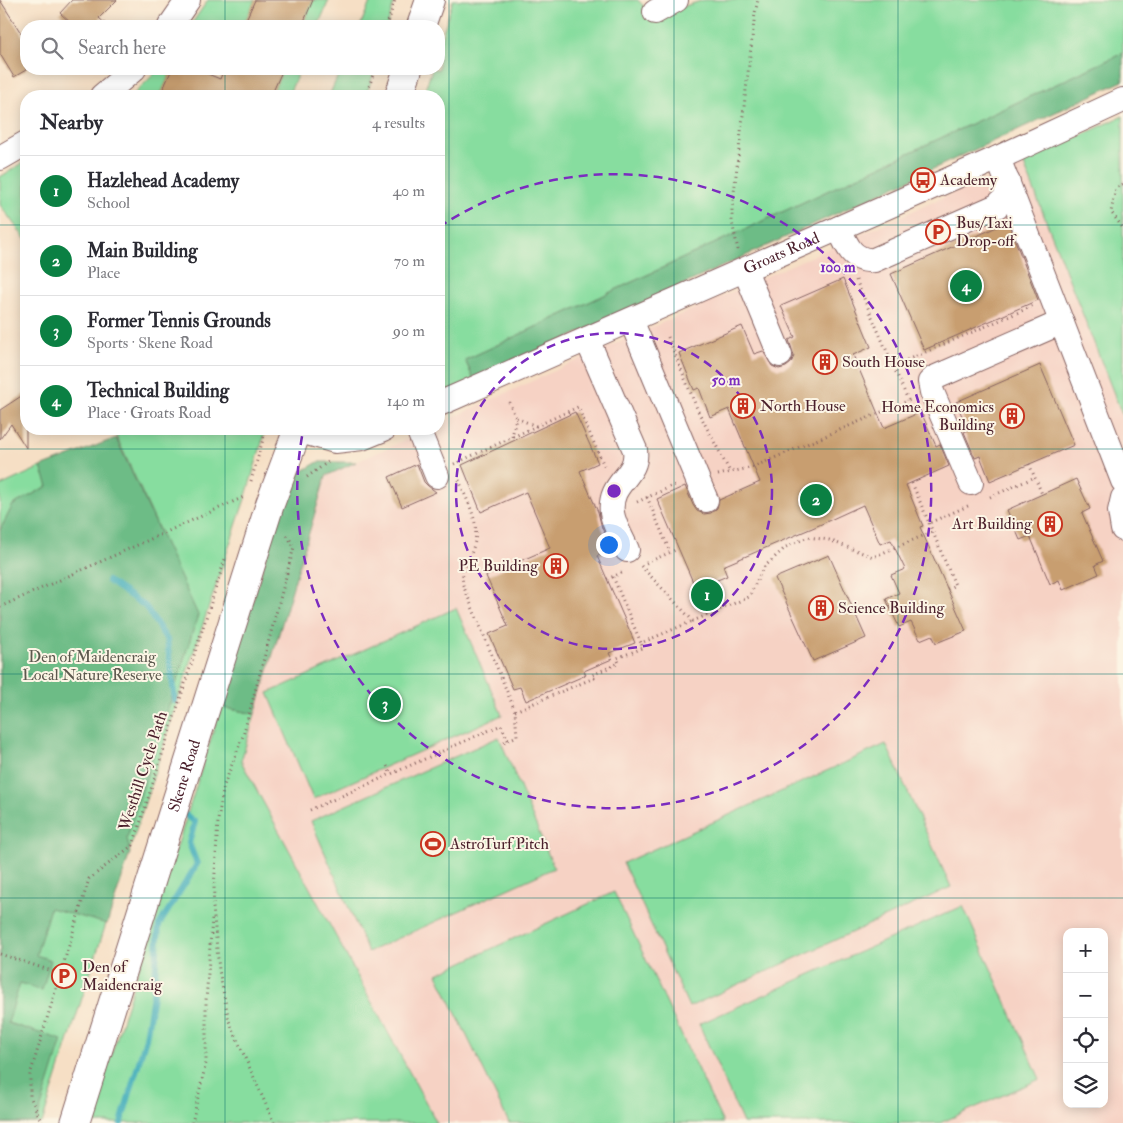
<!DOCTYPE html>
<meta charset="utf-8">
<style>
body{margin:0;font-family:"IM FELL Double Pica",serif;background:#f2f2f3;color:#2b2b33}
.controls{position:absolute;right:15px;bottom:15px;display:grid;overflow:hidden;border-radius:10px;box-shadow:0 2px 12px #0003}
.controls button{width:45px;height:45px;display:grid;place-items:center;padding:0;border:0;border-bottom:1px solid #e1e1e2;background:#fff;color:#2b2b33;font:25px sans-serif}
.you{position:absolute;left:608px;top:544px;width:18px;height:18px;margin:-12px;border:4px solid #fff;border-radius:50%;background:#1a73e8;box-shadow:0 0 0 8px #1a73e833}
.badge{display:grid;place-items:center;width:32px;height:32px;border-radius:50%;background:#0b8043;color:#fff;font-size:16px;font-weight:700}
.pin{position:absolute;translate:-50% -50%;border:2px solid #fff;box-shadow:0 1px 5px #0006}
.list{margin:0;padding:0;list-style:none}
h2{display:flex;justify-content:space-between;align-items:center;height:65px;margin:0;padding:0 20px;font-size:21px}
h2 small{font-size:16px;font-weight:400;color:#7c7c81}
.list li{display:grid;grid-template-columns:32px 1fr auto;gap:15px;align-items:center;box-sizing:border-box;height:70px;padding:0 20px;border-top:1px solid #e1e1e2}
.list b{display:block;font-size:19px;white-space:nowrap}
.list p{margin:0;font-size:16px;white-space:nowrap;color:#7c7c81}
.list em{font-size:16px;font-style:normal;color:#7c7c81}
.icon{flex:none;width:28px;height:28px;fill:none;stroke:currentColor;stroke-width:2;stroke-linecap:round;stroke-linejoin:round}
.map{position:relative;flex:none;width:1123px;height:1123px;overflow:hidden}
.search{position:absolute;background:#fff;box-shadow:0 2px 12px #0003;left:20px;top:20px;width:425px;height:55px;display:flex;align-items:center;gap:12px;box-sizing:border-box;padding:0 18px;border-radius:20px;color:#7c7c81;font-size:19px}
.panel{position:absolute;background:#fff;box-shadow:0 2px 12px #0003;left:20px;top:90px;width:425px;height:345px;border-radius:20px}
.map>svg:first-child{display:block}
</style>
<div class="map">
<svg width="1123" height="1123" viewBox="0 0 1123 1123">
<rect width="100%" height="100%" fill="#fcf5e5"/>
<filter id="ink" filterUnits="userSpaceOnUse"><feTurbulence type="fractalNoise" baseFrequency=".02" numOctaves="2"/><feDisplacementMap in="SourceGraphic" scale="10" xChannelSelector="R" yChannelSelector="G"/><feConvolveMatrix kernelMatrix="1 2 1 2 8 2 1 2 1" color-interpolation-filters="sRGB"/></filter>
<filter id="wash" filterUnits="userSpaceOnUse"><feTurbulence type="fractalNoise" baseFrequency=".0096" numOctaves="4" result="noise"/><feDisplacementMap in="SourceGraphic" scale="20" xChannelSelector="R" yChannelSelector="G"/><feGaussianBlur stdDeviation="1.12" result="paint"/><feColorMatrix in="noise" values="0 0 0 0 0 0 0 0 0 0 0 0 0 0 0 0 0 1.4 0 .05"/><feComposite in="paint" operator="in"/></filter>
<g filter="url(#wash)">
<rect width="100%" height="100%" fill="#f6dfc5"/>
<!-- built -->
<path fill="#f6d2c4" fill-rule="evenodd" d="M1023 162 1123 417V1121L1120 1123H437L241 761 326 476 429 429H439V424L565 366ZM1067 932H1104V1104H1067Z"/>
<!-- green -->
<g fill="#87dd9f" stroke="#687e65">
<polygon points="208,0 255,0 243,26 190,26"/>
<polygon points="313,0 329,0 318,26 302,26"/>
<polygon points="371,0 395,0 387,26 360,26"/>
<polygon points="453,0 638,0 653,16 704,0 1123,0 1123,53 465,360 474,381 439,395 439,96 423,96 432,69 439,69 439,45"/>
<polygon points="159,69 172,69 160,96 132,96"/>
<polygon points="283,69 300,69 288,96 271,96"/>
<polygon points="341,69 375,69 366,96 329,96"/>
<polygon points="1123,116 1123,417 1023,162"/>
<polygon points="26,161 26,240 0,205 0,177"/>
<polygon points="113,429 266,429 246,496 185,678 42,1123 0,1123 0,607 161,534"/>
<polygon points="41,467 48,486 13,505 0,530 0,486"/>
<polygon points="456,608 502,715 313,799 268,693"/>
<polygon points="221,707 255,714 241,761 437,1123 90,1123"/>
<polygon points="499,737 554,868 368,952 311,821"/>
<polygon points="886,744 951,887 689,1007 623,863"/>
<polygon points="614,892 723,1123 509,1123 437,974"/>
<polygon points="963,906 1040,1079 940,1123 743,1123 699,1024"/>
</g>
<!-- forest -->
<g fill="#6dbc86" stroke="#5c6e58">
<polygon points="1123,53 1123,81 475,381 465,360"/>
<polygon points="116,438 198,615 127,838 130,853 107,924 50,908 36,955 51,960 42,990 20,983 8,1023 62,1040 36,1123 0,1123 0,530 13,505 48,486 41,467"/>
<polygon points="318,462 356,462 326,476 255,714 221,707 289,479"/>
</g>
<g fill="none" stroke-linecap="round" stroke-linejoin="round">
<!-- stream -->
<g stroke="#3cacb9" stroke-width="6">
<polyline points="108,581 145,606 167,640 175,701"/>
<polyline points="121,1123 146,1038 154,989 159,925 197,864 189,843 195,822 183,813"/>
</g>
</g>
<g id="blocks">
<!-- building -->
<g fill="#c89e6f">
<polygon points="0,0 26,41 26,70 14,77 0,54"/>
<polygon points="72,0 117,0 99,18 108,26 74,26 60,13"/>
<polygon points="255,0 313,0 302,26 243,26"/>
<polygon points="172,69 196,69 220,79 224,69 283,69 271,96 160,96"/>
<polygon points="1008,222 1038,300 924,350 891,274"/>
<polygon points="843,279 871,347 853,355 884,428 921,412 936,446 940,444 949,466 906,485 923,526 920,527 966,631 936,643 932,635 920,640 911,622 899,627 886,599 899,593 891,575 905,569 891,540 880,544 863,505 817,526 723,566 727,576 696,589 657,499 685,486 693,505 697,511 704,514 711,513 717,508 719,500 760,482 729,409 710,417 699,388 694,390 679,353 742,326 754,354 763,351 772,366 779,369 786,367 791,363 794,356 789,340 795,337 781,306"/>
<polygon points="1040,365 1074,445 990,481 980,456 975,458 964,432 968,430 956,402"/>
<polygon points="26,393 26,448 11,424 0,439 0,410"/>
<polygon points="575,412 598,463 580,471 598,512 602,528 612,549 597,556 635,643 609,653 612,659 584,671 586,675 526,701 520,687 513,689 489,634 508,626 486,576 550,548 526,492 481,512 462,465"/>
<polygon points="417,464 424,482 428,486 436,492 402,507 389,477"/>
<polygon points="1076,479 1090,509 1082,513 1103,561 1095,565 1099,574 1063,590 1059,580 1050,584 1030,536 1020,540 1007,510"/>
<polygon points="829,555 866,638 813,661 775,578"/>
</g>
</g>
</g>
<g filter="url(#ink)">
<use href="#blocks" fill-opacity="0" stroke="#866261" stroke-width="1"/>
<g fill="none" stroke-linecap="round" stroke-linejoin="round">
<defs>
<g id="minor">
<polyline points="655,12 676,0"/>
<polyline points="170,26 188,0"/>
<polyline points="102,96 134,69"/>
<polyline points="0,158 26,143"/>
<polyline points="998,158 1123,481"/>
<path d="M839 228C846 245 853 262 874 260L997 206 1006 197 1008 182"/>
<polyline points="745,270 780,355"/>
<polyline points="631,320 706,500"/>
<path d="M587 339 635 450C639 477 608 481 612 513 614 526 622 538 627 550"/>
<path id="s1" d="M439 404 998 158 1123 100"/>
<polyline points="418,429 437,476"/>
<polyline points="297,430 335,441 362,438 384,429"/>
<polyline points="971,483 932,392 930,382 934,378 1062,322"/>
<polyline points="1123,498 1120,511 1123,529"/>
</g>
<g id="major">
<polyline points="421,26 430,0"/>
<polyline points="399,96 408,69"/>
<path id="s2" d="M75 1123 270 504 298 429"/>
</g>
</defs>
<!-- minor casing -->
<use href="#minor" stroke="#866261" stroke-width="26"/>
<!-- major casing -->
<use href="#major" stroke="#866261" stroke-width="30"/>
<!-- path -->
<g stroke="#866261" stroke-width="3" stroke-dasharray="1 4" stroke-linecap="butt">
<polyline points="387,26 395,0"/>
<polyline points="366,96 375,69"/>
<polyline points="1123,184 1116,188 1111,212 1123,228"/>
<polyline points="738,250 732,222 732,209 755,13 758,0"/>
<polyline points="856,280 908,400"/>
<polyline points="668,337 698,411 730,472"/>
<polyline points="893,366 1033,306"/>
<polyline points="509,402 516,418"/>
<polyline points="512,437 516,418 536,426"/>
<polyline points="454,464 578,407 605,468"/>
<polyline points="1029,464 1042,494"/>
<polyline points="718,475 753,467 912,399"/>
<polyline points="307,477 328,462"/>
<path d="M459 480C467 502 482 524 473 548 469 562 460 570 463 585L515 711 517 736 502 743"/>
<polyline points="251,481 266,429"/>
<polyline points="912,483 929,523 970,505"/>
<polyline points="647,497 670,552"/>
<polyline points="990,497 1035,477"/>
<polyline points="637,502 677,484"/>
<polyline points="929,523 955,585 947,589"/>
<polyline points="646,563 678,549"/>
<polyline points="641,566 693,621 749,597 763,568 786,547 808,537 829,540 873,557 932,532"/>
<polyline points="613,577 641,643 693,621"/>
<polyline points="607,579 624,572"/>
<polyline points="0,607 246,496"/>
<polyline points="515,711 594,678 592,675 619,663 617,658 643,648 641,643"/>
<polyline points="387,766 391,774 501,725 508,740"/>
<polyline points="310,810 391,774"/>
<polyline points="0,954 61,974"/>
<polyline points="42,1123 30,1096 30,1075 89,879 133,845 226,556"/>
<polyline points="192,1123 206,1063 206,1001 212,918"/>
<polyline points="274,1123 229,1021 219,970 213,907 218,820 224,785 243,736 294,547 286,533"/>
</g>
<!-- minor -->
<use href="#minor" stroke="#fff" stroke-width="24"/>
<!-- major -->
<use href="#major" stroke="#fff" stroke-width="28"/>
</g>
</g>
<!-- grid -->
<path fill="none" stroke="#0f766e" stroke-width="1" stroke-opacity="0.55" d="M225 0V26M449 0V1123M674 0V1123M898 0V1123M225 69V96M0 225H26M439 225H1123M225 429V1123M0 449H1123M0 674H1123M0 898H1123"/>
<!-- distance rings -->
<g fill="none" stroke="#7b2cbf" stroke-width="2.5" stroke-dasharray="9 6">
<circle cx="614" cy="491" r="158"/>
<path d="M439 227A317 317 0 1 1 303 431"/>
</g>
<!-- icons -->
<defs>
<symbol id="bus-ring" viewBox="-11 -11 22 22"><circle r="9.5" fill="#fcf5e5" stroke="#c8321e" stroke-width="1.5"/><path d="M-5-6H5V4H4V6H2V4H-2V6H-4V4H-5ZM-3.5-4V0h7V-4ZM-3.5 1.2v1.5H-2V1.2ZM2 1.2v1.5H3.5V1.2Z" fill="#c8321e"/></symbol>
<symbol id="parking-ring" viewBox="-11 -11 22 22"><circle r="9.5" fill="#fcf5e5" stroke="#c8321e" stroke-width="1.5"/><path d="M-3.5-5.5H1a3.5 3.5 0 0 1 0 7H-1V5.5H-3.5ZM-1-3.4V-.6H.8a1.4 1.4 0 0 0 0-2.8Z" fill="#c8321e"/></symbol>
<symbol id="building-ring" viewBox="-11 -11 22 22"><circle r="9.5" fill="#fcf5e5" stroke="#c8321e" stroke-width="1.5"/><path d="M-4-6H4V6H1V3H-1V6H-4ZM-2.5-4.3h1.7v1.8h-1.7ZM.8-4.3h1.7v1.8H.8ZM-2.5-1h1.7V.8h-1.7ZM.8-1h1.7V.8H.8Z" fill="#c8321e"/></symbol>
<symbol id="stadium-ring" viewBox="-11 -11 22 22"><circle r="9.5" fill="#fcf5e5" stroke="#c8321e" stroke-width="1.5"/><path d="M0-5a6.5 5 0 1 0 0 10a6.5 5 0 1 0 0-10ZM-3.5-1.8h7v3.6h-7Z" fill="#c8321e"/></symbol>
</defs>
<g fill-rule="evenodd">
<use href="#bus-ring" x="909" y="166" width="28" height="28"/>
<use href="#parking-ring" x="924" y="218" width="28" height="28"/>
<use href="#building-ring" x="811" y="348" width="28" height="28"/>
<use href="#building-ring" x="729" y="392" width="28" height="28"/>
<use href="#building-ring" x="998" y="402" width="28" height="28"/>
<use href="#building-ring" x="1036" y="510" width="28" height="28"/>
<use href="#building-ring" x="542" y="552" width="28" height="28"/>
<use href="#building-ring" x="807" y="594" width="28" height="28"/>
<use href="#stadium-ring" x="419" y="830" width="28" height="28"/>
<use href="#parking-ring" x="50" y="962" width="28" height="28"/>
</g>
<g text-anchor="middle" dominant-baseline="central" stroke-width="4" stroke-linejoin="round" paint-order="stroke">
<!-- poi labels -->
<g font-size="16" fill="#4a1f2b" stroke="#fcf5e5" text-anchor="start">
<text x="940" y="180">Academy</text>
<text x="956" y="223">Bus/Taxi<tspan x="956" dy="18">Drop-off</tspan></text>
<text x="842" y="362">South House</text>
<text x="760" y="406">North House</text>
<text x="994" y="407" text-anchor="end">Home Economics<tspan x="994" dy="18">Building</tspan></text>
<text x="1032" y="524" text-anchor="end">Art Building</text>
<text x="538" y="566" text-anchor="end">PE Building</text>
<text x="838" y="608">Science Building</text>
<text x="450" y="844">AstroTurf Pitch</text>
<text x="82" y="967">Den of<tspan x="82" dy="18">Maidencraig</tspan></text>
</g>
<!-- street labels -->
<g font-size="16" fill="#4a1f2b" stroke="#fcf5e5">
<text stroke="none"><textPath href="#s1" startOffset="374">Groats Road</textPath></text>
<text transform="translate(143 771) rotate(-72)">Westhill Cycle Path</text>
<text stroke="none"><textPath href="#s2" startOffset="364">Skene Road</textPath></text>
</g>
<!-- park labels -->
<g font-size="16" fill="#5c584e" stroke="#fcf5e5">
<text x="92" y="657">Den of Maidencraig<tspan x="92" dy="18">Local Nature Reserve</tspan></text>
</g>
</g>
<circle cx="614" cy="491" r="8" fill="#7b2cbf" stroke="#fcf5e5" stroke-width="2.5"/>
<g font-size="15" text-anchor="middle" font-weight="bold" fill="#7b2cbf" stroke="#fcf5e5" stroke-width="4" stroke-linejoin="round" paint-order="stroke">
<text x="838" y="272">100 m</text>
<text x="726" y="385">50 m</text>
</g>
</svg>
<div class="controls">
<button>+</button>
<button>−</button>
<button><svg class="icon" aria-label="locate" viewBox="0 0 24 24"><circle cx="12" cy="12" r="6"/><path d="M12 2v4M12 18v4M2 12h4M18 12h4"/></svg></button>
<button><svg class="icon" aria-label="layers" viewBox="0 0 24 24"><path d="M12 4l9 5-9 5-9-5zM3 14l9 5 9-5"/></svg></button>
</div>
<div class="you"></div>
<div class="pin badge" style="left:707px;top:595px">1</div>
<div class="pin badge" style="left:816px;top:500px">2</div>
<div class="pin badge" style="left:385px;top:704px">3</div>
<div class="pin badge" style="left:966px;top:286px">4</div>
<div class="search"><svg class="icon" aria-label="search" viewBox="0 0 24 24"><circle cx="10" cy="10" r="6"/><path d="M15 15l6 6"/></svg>Search here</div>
<section class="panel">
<h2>Nearby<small>4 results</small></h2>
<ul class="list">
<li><span class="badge">1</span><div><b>Hazlehead Academy</b><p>School</p></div><em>40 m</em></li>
<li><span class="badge">2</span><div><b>Main Building</b><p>Place</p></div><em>70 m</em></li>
<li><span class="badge">3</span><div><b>Former Tennis Grounds</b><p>Sports · Skene Road</p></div><em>90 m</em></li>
<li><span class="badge">4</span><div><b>Technical Building</b><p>Place · Groats Road</p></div><em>140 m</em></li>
</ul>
</section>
</div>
